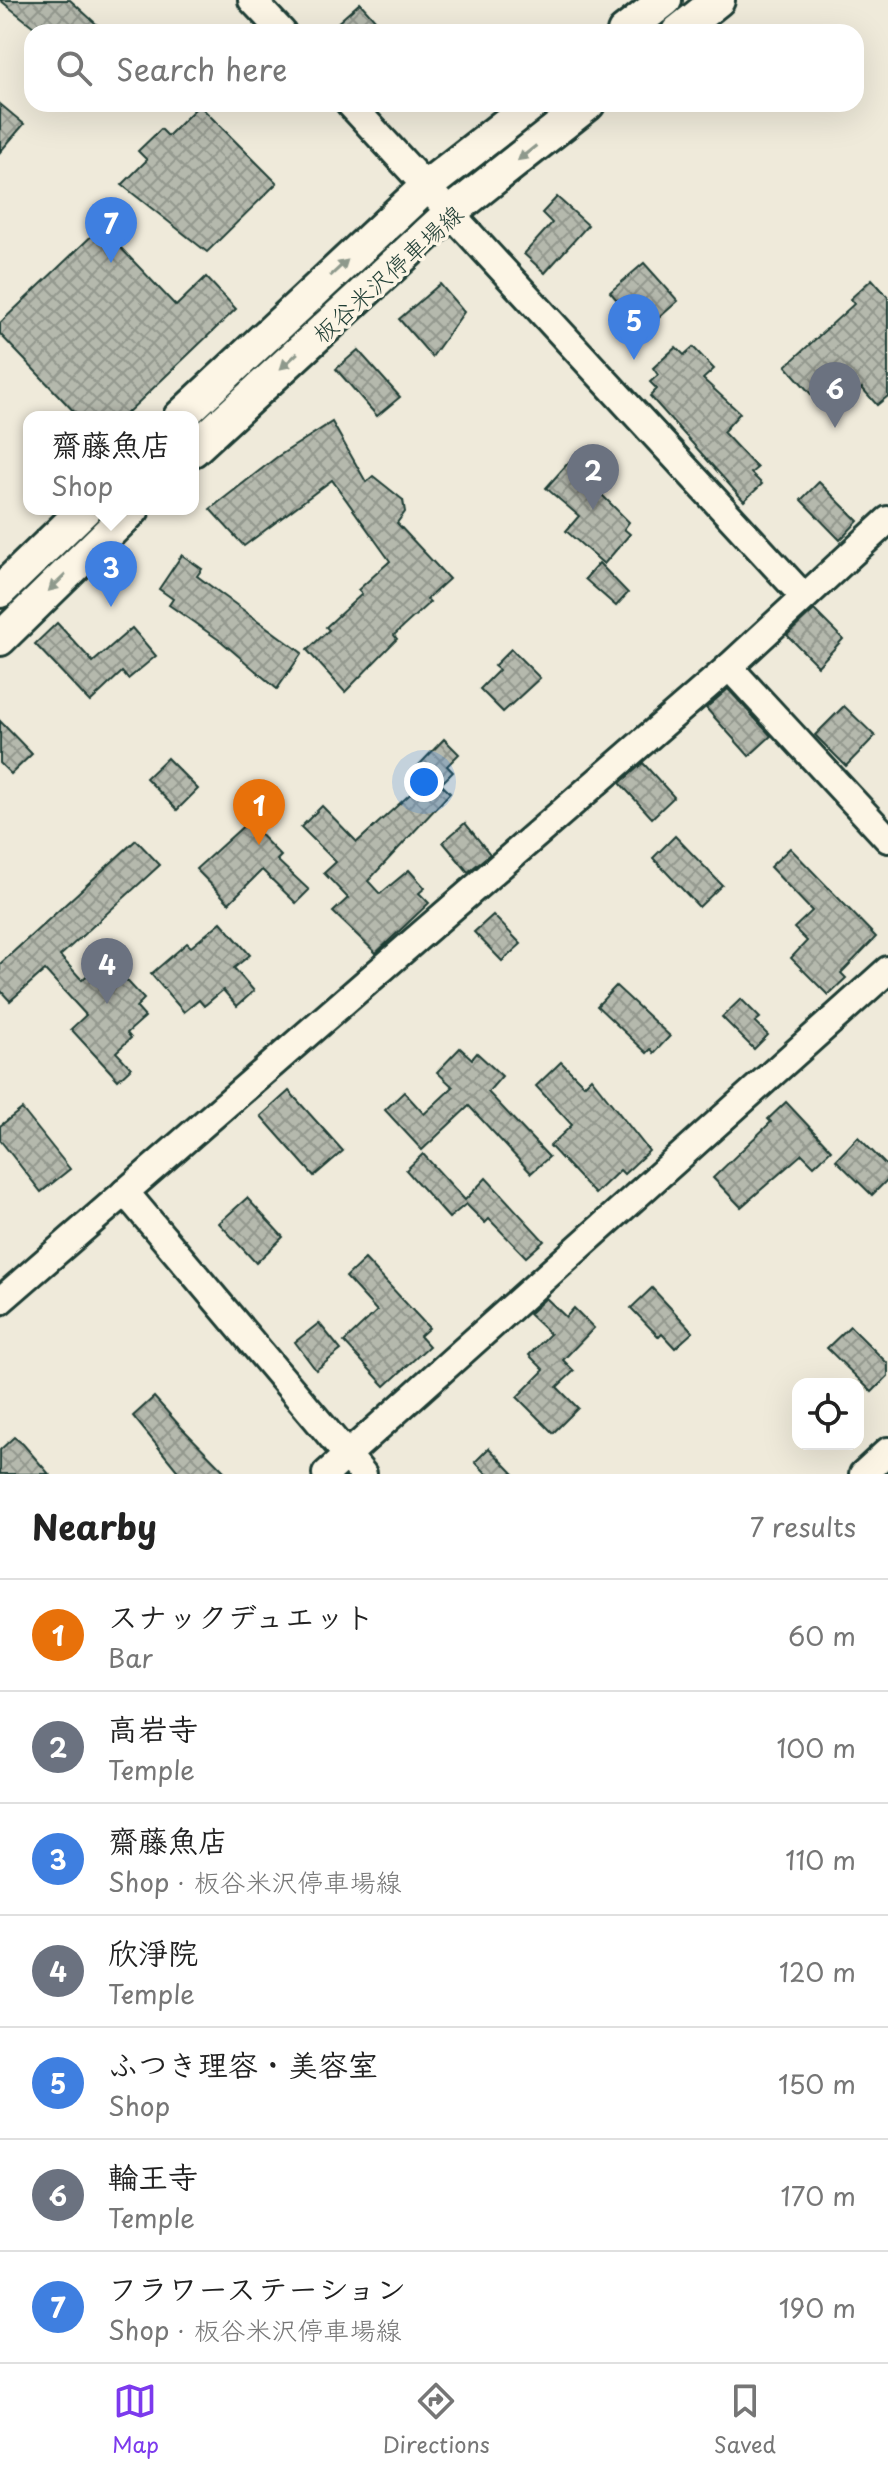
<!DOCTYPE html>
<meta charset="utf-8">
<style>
body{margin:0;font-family:"Playpen Sans","Klee One",sans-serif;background:#f6f6f6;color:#222}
.controls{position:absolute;right:24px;bottom:24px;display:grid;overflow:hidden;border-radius:16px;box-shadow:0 8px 32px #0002}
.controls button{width:72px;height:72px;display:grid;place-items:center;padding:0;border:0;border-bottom:2px solid #e0e0e0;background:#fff;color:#222;font:40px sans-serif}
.you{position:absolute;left:424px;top:782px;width:28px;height:28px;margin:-20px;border:6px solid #fff;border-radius:50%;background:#1a73e8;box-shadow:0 0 0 12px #1a73e833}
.badge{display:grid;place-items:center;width:52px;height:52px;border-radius:50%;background:#7c3aed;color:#fff;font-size:26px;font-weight:700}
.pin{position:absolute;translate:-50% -66px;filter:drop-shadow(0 2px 4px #0008)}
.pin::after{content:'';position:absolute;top:42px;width:28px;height:24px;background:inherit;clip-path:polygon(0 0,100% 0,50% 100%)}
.popup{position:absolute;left:23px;top:411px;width:176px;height:104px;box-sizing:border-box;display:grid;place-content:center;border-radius:16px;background:#fff;filter:drop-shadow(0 2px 6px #0005);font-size:26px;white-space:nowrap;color:#767676}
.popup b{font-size:30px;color:#222}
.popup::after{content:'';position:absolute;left:50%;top:100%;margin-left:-16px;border:16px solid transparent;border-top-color:#fff}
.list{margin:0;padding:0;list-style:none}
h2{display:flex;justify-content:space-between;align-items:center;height:104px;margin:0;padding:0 32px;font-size:34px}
h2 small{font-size:26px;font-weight:400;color:#767676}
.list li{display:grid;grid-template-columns:52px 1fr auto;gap:24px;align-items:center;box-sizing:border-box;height:112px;padding:0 32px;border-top:2px solid #e0e0e0}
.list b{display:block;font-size:30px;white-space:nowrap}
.list p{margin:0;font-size:26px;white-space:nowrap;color:#767676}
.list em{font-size:26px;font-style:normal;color:#767676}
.icon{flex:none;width:44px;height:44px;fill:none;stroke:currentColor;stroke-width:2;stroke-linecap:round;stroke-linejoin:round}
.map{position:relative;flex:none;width:888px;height:1474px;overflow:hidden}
.search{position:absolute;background:#fff;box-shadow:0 8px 32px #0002;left:24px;right:24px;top:24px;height:88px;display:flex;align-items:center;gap:20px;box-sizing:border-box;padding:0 28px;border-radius:24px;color:#767676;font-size:30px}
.sheet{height:888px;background:#fff}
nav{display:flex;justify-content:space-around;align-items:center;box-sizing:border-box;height:112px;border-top:2px solid #e0e0e0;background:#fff;font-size:22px;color:#767676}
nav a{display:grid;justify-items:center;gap:4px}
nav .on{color:#7c3aed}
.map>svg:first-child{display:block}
</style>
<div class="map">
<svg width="888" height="1474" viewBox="0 0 888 1474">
<defs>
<pattern id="building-cross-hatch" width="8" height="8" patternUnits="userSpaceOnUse" patternTransform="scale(2)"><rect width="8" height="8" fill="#b5b9ad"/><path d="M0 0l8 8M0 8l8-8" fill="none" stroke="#93988e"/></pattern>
</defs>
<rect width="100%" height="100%" fill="#efeada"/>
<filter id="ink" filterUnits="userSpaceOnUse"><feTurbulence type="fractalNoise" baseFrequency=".0125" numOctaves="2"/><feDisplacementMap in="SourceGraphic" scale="16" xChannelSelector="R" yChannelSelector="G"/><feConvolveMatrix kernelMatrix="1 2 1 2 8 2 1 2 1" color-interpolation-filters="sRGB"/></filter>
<g filter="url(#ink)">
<!-- building -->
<g fill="url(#building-cross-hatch)" stroke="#1f3d34" stroke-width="2">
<polygon points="0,0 70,0 105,32 58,32 48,23 40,32"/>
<polygon points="360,3 376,21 364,32 327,32"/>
<polygon points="0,104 24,124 0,152"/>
<polygon points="199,105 277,183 207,252 122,185 147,160 138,151 161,129 168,136"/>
<polygon points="557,197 588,225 545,273 524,254 552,223 542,213"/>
<polygon points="101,227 176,306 206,277 236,309 123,417 79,417 0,334 0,323"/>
<polygon points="644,263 678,301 644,331 610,292"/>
<polygon points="872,279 888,297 888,396 877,405 862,388 840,408 836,402 826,411 786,366 854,304 850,299"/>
<polygon points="440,284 464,312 432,357 399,319"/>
<polygon points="676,347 684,355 693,347 714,369 703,379 740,413 723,432 757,468 751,473 762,484 744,501 650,396 657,389 650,382 658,375 653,368"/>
<polygon points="358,350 400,397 377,416 336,369"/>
<polygon points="332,422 366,482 373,476 403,500 405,512 397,523 449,579 427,599 430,602 394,635 397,639 345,692 307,650 329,630 326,627 362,594 358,590 390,561 332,480 244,546 210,509 277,457"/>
<polygon points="569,462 629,522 624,529 630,534 604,564 566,531 579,516 546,488"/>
<polygon points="819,482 858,521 840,540 801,500"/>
<polygon points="182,555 202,569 197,576 302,653 277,689 222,642 169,605 173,599 159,589"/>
<polygon points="599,563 628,593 616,606 585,579"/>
<polygon points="814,610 843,639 818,666 787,635"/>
<polygon points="57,623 93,662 132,628 156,656 128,679 122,672 90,702 35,644"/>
<polygon points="511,649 540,678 503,712 480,689 499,670 494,666"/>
<polygon points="728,689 771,736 749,756 706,708"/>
<polygon points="844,706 875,736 846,766 815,735"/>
<polygon points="0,721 32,754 11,774 0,763"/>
<polygon points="444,739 459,754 447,766 453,772 441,784 450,793 368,881 380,894 409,870 425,888 419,893 429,903 376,953 333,912 348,898 324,873 336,862 301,827 322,806 357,842 417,788 415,786 427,774 418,766"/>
<polygon points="167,758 198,789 177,810 146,778"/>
<polygon points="643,763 674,797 652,818 620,783"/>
<polygon points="248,822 281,856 277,860 309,890 296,903 262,870 229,903 196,869"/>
<polygon points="465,823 490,854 468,872 443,842"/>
<polygon points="675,836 722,885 699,907 653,858"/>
<polygon points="136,840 160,865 60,956 82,980 106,958 144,999 136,1007 145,1017 127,1033 131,1038 116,1052 131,1068 118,1080 71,1029 86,1015 45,970 10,1001 0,990 0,964"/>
<polygon points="790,848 876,937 841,973 846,978 828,995 791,958 807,941 794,928 812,911 770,867"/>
<polygon points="493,915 521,944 502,961 474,932"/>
<polygon points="221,922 250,955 234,968 254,991 237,1006 223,990 204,1006 199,1000 184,1012 151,974 187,943 191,947"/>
<polygon points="616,986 670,1036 654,1053 651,1049 647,1053 597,1006"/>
<polygon points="741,999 760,1018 755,1022 768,1035 754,1049 722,1017"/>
<polygon points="460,1048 472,1059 477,1053 502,1076 488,1092 549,1157 531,1173 469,1106 422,1150 385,1110 404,1092 424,1114 453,1087 437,1072"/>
<polygon points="561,1062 584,1085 591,1078 649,1151 624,1174 620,1170 595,1194 550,1146 572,1125 536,1086"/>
<polygon points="289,1091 343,1151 314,1176 261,1116"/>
<polygon points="786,1102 831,1150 814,1166 802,1154 741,1207 713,1178 771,1122 768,1119"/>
<polygon points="22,1109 70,1169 41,1192 0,1140 0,1126"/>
<polygon points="858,1137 888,1167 888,1179 872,1195 836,1160"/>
<polygon points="423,1154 465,1200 486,1178 544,1241 526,1257 489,1219 485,1223 466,1204 449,1218 406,1170"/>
<polygon points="247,1198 283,1237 256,1263 219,1223"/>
<polygon points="365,1259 429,1328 420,1336 429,1346 385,1386 344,1342 377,1311 346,1277"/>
<polygon points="652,1288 693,1332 675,1348 662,1334 659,1337 631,1308"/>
<polygon points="546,1298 566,1317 574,1308 594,1328 563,1360 574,1371 557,1387 578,1408 553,1433 517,1397 544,1370 529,1355 550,1334 529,1314"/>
<polygon points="319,1323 341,1350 316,1370 295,1342"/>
<polygon points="850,1326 888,1364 888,1376 872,1392 827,1348"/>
<polygon points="154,1397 179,1425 227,1474 180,1474 133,1416"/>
<polygon points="14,1437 23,1444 49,1474 0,1474 0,1450"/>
<polygon points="489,1448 514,1474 487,1474 475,1462"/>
</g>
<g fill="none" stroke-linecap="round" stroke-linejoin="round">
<defs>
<g id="minor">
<polyline points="252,0 282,32"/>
<polyline points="350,104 804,597"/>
<polyline points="729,667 888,839"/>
<polyline points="125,1192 363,1474"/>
<polyline points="0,1301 729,667 888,520"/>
<polyline points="326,1474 888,970"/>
<polyline points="863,1474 888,1451"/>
</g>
<g id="major">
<polyline points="624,32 665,0"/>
<polyline points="678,32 718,0"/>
<polyline points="180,417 427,186 532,104"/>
<polyline points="193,450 449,214 588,104"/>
<polyline points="0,591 85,509"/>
<polyline points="0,639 133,509"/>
</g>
</defs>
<!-- minor casing -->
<use href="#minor" stroke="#1f3d34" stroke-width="32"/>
<!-- major casing -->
<use href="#major" stroke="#1f3d34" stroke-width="38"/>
<!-- minor -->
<use href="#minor" stroke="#fcf5e5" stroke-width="26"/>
<!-- major -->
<use href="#major" stroke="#fcf5e5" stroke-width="32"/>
</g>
<!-- one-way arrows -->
<defs><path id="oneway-solid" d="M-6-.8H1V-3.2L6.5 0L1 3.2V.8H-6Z" transform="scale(2)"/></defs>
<g fill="#8e998c">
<use href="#oneway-solid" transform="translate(527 153) rotate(141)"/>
<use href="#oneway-solid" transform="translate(339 268) rotate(-43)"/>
<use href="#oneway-solid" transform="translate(289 361) rotate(137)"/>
<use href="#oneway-solid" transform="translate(57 583) rotate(136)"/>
</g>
</g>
<g text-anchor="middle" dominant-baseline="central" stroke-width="7" stroke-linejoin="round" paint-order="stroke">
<!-- street labels -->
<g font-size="24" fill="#1f3d34" stroke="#fcf5e5">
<text transform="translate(387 273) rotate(-42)">板谷米沢停車場線</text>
</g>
</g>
</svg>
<div class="controls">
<button><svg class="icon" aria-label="locate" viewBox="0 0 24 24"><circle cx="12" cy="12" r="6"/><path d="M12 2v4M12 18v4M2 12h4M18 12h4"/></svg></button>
</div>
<div class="you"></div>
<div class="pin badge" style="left:259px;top:845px;background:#e8710a">1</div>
<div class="pin badge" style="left:593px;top:510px;background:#6b7280">2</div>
<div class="pin badge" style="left:111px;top:607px;background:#3f7fe0">3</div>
<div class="popup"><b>齋藤魚店</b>Shop</div>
<div class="pin badge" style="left:107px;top:1004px;background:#6b7280">4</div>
<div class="pin badge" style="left:634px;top:360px;background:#3f7fe0">5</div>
<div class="pin badge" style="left:835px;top:428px;background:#6b7280">6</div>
<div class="pin badge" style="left:111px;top:263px;background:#3f7fe0">7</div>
<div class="search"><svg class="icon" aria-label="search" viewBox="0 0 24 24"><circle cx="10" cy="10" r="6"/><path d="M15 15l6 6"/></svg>Search here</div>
</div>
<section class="sheet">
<h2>Nearby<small>7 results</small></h2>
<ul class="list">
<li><span class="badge" style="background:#e8710a">1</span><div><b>スナックデュエット</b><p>Bar</p></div><em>60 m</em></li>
<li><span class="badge" style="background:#6b7280">2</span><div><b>高岩寺</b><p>Temple</p></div><em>100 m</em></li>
<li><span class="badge" style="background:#3f7fe0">3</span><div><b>齋藤魚店</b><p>Shop · 板谷米沢停車場線</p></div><em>110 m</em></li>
<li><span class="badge" style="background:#6b7280">4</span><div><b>欣淨院</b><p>Temple</p></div><em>120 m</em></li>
<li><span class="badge" style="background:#3f7fe0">5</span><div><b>ふつき理容・美容室</b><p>Shop</p></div><em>150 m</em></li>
<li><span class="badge" style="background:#6b7280">6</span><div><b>輪王寺</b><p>Temple</p></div><em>170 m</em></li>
<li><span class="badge" style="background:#3f7fe0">7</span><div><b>フラワーステーション</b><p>Shop · 板谷米沢停車場線</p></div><em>190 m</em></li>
</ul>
</section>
<nav>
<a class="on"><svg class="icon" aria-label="map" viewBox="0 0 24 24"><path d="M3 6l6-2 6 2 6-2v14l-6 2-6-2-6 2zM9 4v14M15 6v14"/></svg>Map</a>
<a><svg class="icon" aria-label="directions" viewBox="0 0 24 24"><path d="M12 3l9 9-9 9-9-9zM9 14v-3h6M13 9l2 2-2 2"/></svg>Directions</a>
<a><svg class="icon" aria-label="saved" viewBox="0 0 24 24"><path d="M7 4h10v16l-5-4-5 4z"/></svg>Saved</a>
</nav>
